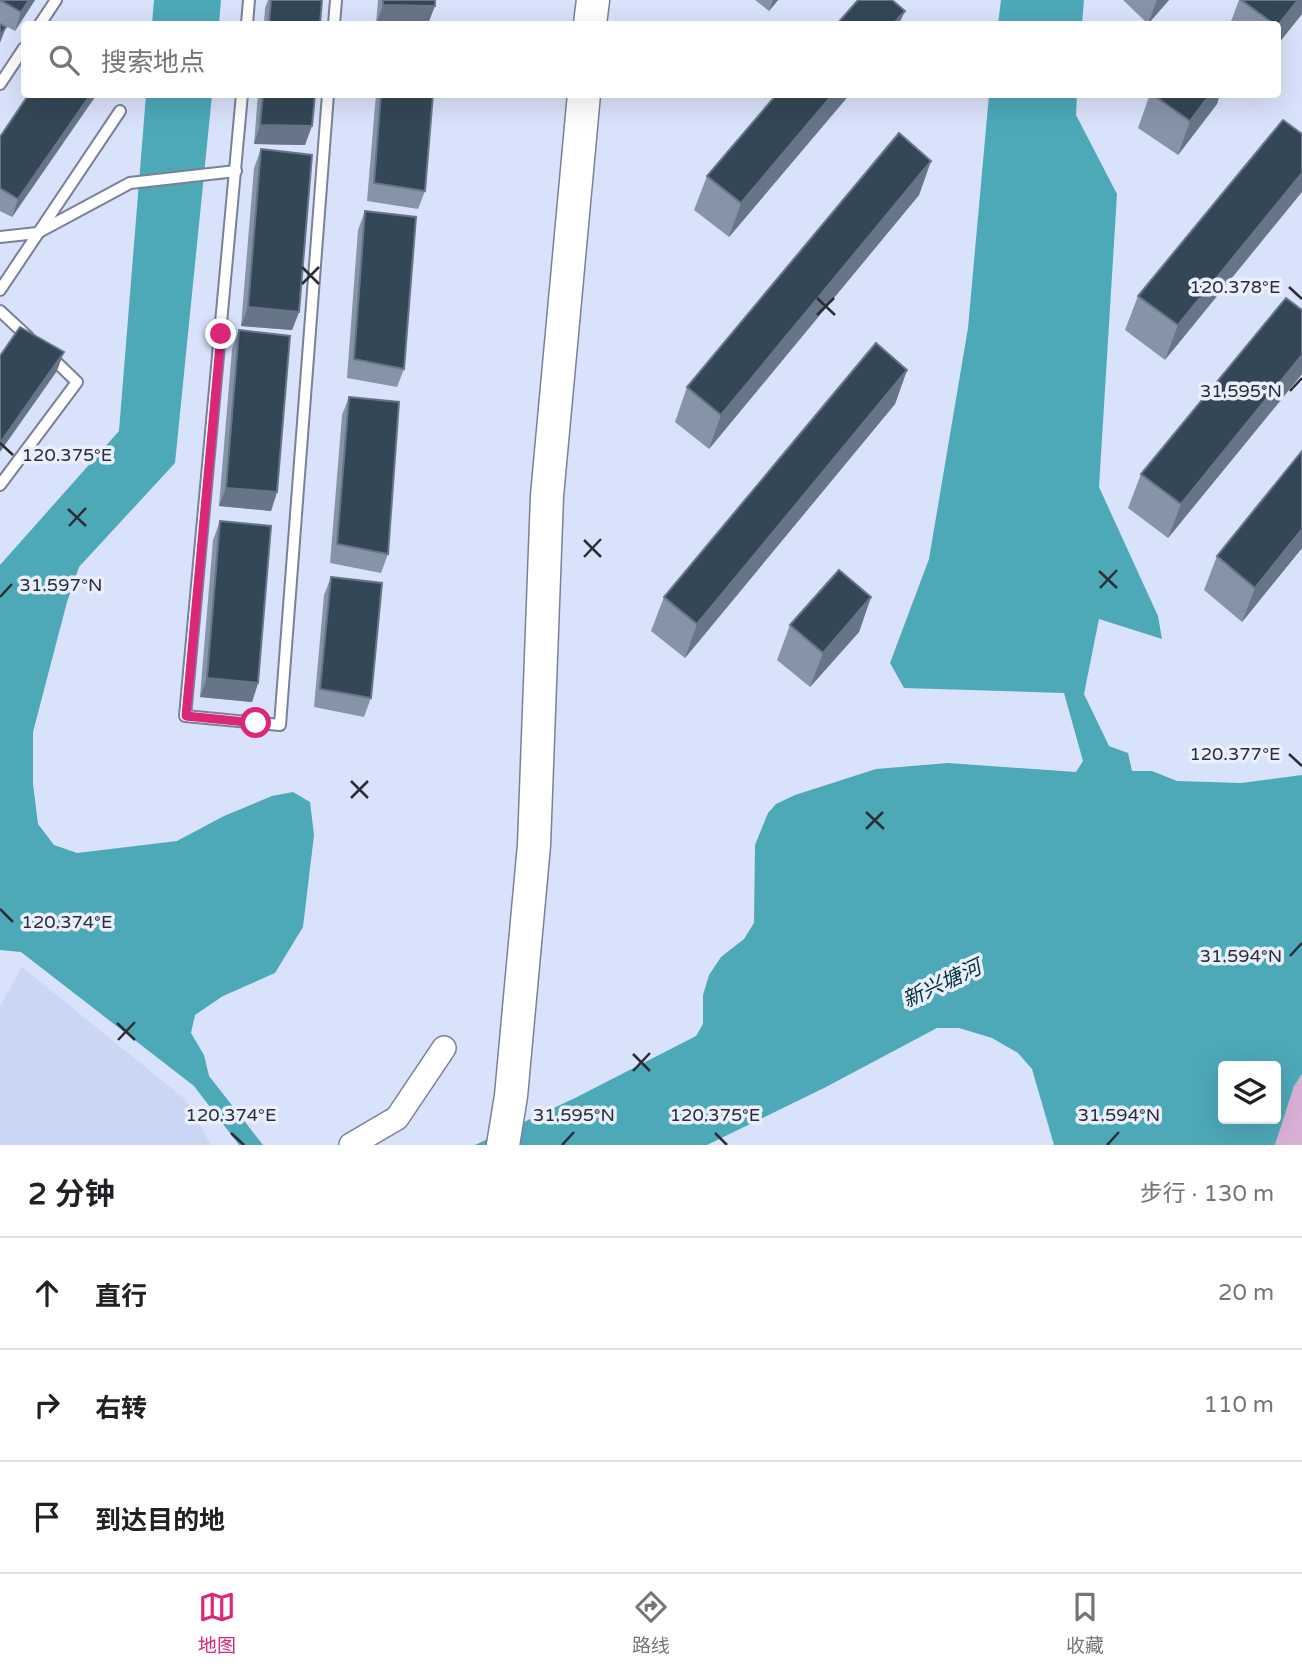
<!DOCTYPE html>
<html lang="zh">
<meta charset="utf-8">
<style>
body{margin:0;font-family:"Varela Round","Noto Sans SC",sans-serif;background:#f6f6f6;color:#202124}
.controls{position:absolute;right:21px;bottom:21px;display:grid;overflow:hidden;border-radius:7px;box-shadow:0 7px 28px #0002}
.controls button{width:63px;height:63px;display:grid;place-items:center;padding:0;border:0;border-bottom:2px solid #e0e0e0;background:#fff;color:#202124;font:35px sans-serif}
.stop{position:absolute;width:21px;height:21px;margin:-16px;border:5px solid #db2777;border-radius:50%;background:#fff}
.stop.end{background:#db2777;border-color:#fff;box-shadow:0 2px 7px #0008}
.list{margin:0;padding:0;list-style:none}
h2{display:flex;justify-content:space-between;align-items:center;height:91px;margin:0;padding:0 28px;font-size:30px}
h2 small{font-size:23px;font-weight:400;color:#757577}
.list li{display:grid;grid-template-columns:46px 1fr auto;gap:21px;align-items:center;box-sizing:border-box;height:112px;padding:0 28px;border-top:2px solid #e0e0e0}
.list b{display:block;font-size:26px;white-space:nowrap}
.list em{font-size:23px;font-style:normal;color:#757577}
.icon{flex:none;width:38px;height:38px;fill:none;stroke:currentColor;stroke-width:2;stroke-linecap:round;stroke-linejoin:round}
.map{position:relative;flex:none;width:1302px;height:1145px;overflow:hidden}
.search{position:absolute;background:#fff;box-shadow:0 7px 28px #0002;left:21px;right:21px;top:21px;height:77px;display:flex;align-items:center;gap:18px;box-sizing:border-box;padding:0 24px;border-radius:7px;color:#757577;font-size:26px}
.sheet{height:427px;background:#fff}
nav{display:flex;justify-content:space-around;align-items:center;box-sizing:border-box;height:98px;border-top:2px solid #e0e0e0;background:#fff;font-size:19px;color:#757577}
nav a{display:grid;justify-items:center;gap:4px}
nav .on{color:#db2777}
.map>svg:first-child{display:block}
</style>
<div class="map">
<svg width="1302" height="1145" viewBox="0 0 1302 1145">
<rect width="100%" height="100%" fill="#d9e2fb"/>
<!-- built -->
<polygon fill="#cbd6f5" points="22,967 186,1100 211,1145 0,1145 0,1006"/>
<!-- green -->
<polygon fill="#dbb0d6" points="1302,1074 1302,1145 1275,1145 1294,1086"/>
<!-- water -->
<g fill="#4da8b8" fill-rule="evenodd">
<polygon points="154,0 221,0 219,24 152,24"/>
<polygon points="1001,0 1084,0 1082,24 998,24"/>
<polygon points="146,95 212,95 175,463 79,567 67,602 33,732 33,784 38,824 54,845 77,853 177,841 224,816 272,796 293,792 310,802 314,835 303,927 275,973 223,996 195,1015 191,1033 204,1055 209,1076 263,1145 239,1145 194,1086 21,952 0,950 0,565 119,431"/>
<path d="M989 95H1077L1076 115 1117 194 1099 487 1158 616 1162 639 1099 619 1084 694 1109 746 1128 753 1132 771H1152L1177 781 1241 783 1302 775V1074L1294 1086 1275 1145H1054L1032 1069 1018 1053 992 1038 959 1028H937L824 1088 707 1145H475L575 1098 696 1036 703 1024V995L709 975 721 957 744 939 754 923 755 845 768 813 776 804 795 795 876 769 948 763 1076 772 1083 761 1064 693 904 688 890 663 929 559 968 328ZM1223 1066H1276V1119H1223Z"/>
</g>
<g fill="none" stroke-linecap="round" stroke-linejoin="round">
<defs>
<g id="lane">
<polyline points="40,24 56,0"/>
<polyline points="247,24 249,0"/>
<polyline points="334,24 336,0"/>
<polyline points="0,84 24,48"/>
<polyline points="242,94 185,716 280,725 328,94"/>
<polyline points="0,237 37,233 130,183 236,171"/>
<polyline points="0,290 120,111"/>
<polyline points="0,311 28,337"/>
<polyline points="0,485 77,382 51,357"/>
</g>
<polyline id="street" points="351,1145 397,1118 444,1048"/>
<g id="secondary">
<polyline points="590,24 593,0"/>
<polyline points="503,1145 511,1096 534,845 547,496 584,94"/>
</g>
</defs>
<!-- lane casing -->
<use href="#lane" stroke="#798197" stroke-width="14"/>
<!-- street casing -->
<use href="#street" stroke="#798197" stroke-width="26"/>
<!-- secondary casing -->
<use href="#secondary" stroke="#798197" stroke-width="35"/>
<!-- lane -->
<use href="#lane" stroke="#fff" stroke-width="10"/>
<!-- street -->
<use href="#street" stroke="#fff" stroke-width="23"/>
<!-- secondary -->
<use href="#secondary" stroke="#fff" stroke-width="32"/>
</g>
<!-- wall -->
<g fill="#8694a8">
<polygon points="0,0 35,0 15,31 0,23"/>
<polygon points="268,0 322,0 320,24 264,24 265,8"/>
<polygon points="378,0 435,0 376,24"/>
<polygon points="755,0 778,0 769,11"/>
<polygon points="1123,0 1169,0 1148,24"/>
<polygon points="1239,0 1302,0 1302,14 1278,44 1278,24 1230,24"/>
<polygon points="97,94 12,217 0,211 0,137"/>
<polygon points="258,94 315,94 305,145 254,144"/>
<polygon points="376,94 433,94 425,191 418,209 367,201"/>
<polygon points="850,94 729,237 694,210 707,176"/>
<polygon points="1150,94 1220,94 1217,104 1178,155 1138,128"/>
<polygon points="1283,120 1165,360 1125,330 1138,296"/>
<polygon points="261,149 299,312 292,330 241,326 254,168"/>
<polygon points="931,161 919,195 709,449 675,422 687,387"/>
<polygon points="365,211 404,369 397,387 347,378 358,230"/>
<polygon points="1302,310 1302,374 1168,538 1128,508 1141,474"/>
<polygon points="239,330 277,492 271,511 219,506 232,349"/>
<polygon points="907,370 895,404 685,658 651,631 664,597"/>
<polygon points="349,397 388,554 381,573 330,563 342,415"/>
<polygon points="220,521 258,683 252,702 200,697 213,540"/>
<polygon points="1302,548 1242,622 1204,590 1217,556"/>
<polygon points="331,577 371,698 364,717 314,707 324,595"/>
<polygon points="871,597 859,632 810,687 777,660 790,625"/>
</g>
<!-- shaded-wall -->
<g fill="#667688">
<polygon points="29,0 35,0 15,31 21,12"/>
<polygon points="773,0 778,0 769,11"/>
<polygon points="1157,0 1169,0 1148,24"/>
<polygon points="1298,0 1302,0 1302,14 1278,44 1278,25"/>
<polygon points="383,5 435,6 428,24 376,24"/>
<polygon points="905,11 899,24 893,24"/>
<polygon points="6,27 0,43 0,35"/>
<polygon points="91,94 97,94 12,217 18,199"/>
<polygon points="833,94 850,94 729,237 741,203"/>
<polygon points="1210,94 1220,94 1217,104 1178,155 1190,121"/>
<polygon points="260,125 312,126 305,145 254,144"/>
<polygon points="931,161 919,195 709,449 721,415"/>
<polygon points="1302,173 1302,192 1165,360 1178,325"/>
<polygon points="248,307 299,312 292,330 241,326"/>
<polygon points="64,352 57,371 0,452 0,443"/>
<polygon points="1302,355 1302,374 1168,538 1181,504"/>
<polygon points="907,370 895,404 685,658 697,624"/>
<polygon points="226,488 277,492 271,511 219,506"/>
<polygon points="1302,529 1302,548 1242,622 1255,588"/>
<polygon points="871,597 859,632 810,687 823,653"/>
<polygon points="207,678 258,683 252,702 200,697"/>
</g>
<!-- building -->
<g fill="#344756" stroke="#667688" stroke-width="2">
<polygon points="0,0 29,0 21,12"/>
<polygon points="271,0 322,0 320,24 269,24"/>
<polygon points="383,0 435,0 435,6 383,5"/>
<polygon points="858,0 892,0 905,11 893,24 837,24"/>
<polygon points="1241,0 1298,0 1278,25 1274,24"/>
<polygon points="0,24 6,27 0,35"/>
<polygon points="29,94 91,94 18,199 0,188 0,137"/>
<polygon points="263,94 315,94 312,126 260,125"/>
<polygon points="381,94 433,94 425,191 374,183"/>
<polygon points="777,94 833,94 741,203 707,176"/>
<polygon points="1152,94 1210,94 1190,121"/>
<polygon points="1283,120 1302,134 1302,173 1178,325 1138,296"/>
<polygon points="899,133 931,161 721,415 687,387"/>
<polygon points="261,149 312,155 299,312 248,307"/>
<polygon points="365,211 416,217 404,369 354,359"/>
<polygon points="1286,298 1302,310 1302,355 1181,504 1141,474"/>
<polygon points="20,327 64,352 0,443 0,356"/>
<polygon points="239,330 290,336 277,492 226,488"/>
<polygon points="876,343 907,370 697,624 664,597"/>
<polygon points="349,397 399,402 388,554 337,544"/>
<polygon points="1302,451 1302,529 1255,588 1217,556"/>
<polygon points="220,521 271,526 258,683 207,678"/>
<polygon points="839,570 871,597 823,653 790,625"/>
<polygon points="331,577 382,583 371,698 320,689"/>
</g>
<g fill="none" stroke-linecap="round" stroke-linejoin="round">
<!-- route -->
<polyline stroke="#db2777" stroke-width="9" points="221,334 186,716 256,723"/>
</g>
<!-- ticks -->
<path fill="none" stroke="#2a2d36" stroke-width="2.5" d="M302 267 319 284M302 284 319 267M1289 287 1302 299M817 298 835 315M817 315 834 298M1290 391 1302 378M0 443 13 455M68 509 86 526M69 526 86 508M584 540 601 557M584 557 601 539M1099 571 1117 588M1100 588 1117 570M0 597 12 584M1289 754 1302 766M351 781 368 798M351 798 368 781M866 812 884 829M866 829 883 812M0 909 13 922M1290 956 1302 943M117 1023 135 1040M118 1040 135 1022M633 1054 650 1071M633 1071 650 1053M231 1133 244 1145M715 1133 727 1145M562 1145 574 1132M1107 1145 1119 1132"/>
<g text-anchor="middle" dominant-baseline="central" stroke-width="7" stroke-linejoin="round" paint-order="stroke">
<!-- water labels -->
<g font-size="21" font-style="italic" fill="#05323a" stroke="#eaeffe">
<text transform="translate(942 984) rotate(-25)">新兴塘河</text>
</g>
</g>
<g font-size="18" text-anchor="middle" fill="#2a2d36" stroke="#eaeffe" stroke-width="7" stroke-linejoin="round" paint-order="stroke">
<text x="1235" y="293">120.378°E</text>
<text x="1241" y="397">31.595°N</text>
<text x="67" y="461">120.375°E</text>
<text x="61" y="591">31.597°N</text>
<text x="1235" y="760">120.377°E</text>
<text x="67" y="928">120.374°E</text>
<text x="1241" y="962">31.594°N</text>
<text x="574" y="1121">31.595°N</text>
<text x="1119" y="1121">31.594°N</text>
<text x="231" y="1121">120.374°E</text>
<text x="715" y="1121">120.375°E</text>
</g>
</svg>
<div class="controls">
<button><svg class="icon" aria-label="layers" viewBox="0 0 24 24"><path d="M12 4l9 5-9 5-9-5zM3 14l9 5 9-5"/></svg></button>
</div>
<div class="stop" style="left:256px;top:723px"></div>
<div class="stop end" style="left:221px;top:334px"></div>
<div class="search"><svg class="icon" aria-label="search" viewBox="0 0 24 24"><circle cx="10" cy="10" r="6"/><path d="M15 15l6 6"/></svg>搜索地点</div>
</div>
<section class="sheet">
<h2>2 分钟<small>步行 · 130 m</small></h2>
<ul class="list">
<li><svg class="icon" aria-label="ahead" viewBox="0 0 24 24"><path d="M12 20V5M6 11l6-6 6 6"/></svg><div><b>直行</b></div><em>20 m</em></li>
<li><svg class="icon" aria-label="right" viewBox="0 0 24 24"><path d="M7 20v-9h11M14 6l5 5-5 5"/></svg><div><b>右转</b></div><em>110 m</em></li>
<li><svg class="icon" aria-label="arrive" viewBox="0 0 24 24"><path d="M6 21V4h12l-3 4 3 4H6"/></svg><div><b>到达目的地</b></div></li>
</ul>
</section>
<nav>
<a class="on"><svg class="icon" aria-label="map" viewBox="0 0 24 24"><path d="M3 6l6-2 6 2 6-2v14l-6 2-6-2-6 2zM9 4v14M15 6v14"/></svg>地图</a>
<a><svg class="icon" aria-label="directions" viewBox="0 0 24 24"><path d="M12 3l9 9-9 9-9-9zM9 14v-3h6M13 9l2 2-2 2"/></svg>路线</a>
<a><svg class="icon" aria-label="saved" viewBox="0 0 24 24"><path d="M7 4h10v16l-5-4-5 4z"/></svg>收藏</a>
</nav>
